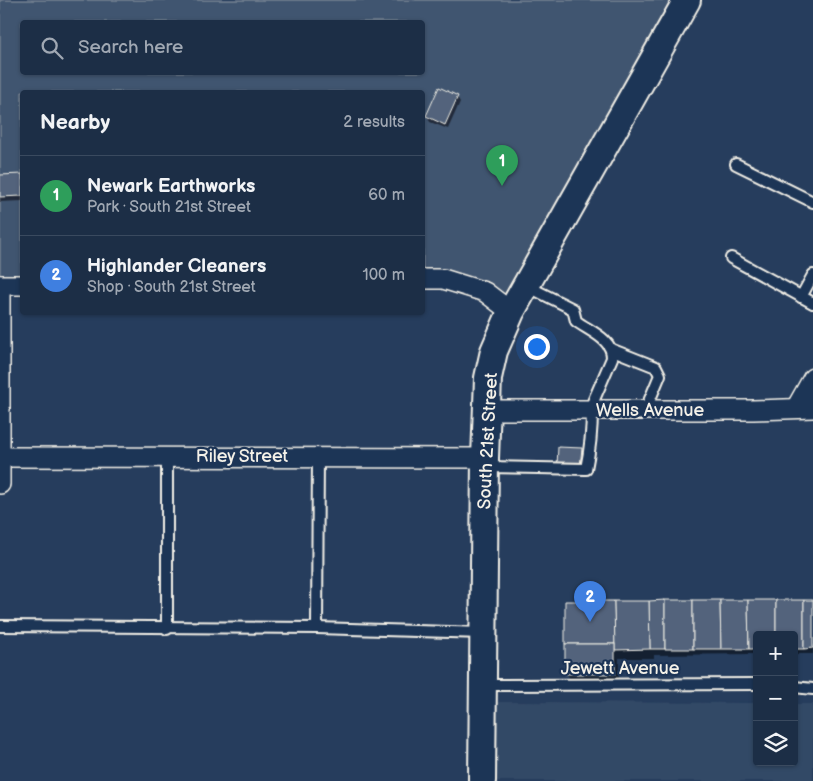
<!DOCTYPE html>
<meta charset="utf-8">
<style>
body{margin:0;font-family:"Balsamiq Sans",sans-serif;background:#293a51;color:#f1f3f6}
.controls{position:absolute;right:15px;bottom:15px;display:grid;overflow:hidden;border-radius:5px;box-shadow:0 1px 4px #0004}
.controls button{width:45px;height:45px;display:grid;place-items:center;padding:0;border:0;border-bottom:1px solid #3a4a5f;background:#1c2e46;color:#f1f3f6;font:25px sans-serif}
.you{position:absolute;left:536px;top:346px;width:18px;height:18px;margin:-12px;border:4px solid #fff;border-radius:50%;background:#1a73e8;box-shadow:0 0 0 8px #1a73e833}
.badge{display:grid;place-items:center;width:32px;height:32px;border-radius:50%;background:#ff9aa2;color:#fff;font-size:16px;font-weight:700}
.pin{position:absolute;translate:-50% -41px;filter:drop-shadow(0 1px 2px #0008)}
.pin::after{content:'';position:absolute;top:26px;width:18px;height:15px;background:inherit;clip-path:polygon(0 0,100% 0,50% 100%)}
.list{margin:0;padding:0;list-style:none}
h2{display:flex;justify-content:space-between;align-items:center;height:65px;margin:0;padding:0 20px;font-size:21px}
h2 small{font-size:16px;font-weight:400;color:#a0a8b3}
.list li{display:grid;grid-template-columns:32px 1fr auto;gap:15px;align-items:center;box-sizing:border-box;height:80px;padding:0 20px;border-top:1px solid #3a4a5f}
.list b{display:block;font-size:19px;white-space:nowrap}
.list p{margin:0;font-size:16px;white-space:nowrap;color:#a0a8b3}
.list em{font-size:16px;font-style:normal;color:#a0a8b3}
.icon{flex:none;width:28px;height:28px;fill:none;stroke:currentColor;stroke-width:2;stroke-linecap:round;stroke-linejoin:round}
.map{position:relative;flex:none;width:813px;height:781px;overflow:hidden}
.search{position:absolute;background:#1c2e46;box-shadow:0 1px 4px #0004;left:20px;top:20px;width:405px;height:55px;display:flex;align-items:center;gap:12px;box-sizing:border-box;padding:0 18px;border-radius:5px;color:#a0a8b3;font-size:19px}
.panel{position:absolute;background:#1c2e46;box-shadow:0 1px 4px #0004;left:20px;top:90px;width:405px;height:225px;border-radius:5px}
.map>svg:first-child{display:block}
</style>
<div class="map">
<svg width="813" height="781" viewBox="0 0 813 781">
<rect width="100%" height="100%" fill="#263d5d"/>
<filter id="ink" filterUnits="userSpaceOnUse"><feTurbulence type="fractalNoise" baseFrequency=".02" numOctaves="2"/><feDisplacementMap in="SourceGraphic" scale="10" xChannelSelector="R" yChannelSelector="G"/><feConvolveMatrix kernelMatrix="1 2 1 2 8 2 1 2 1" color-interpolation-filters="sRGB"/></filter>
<g filter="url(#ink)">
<!-- built -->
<polygon fill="#334966" points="493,702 757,703 757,762 794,762 794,704 813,704 813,781 492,781"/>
<!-- park -->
<path fill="#40546f" stroke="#9aa2ac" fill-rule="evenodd" d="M0 0H685L511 312 485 292 423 279 422 92H22V285H0ZM22 22H422V72H22Z"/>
<!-- shadow -->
<g fill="#0007">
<polygon points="457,97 460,102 448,129 430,122 427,116"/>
<polygon points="22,175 22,201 0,202 0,176"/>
<polygon points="581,449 584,455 583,472 561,471"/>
<polygon points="813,601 813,654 794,654 794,635 757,635 757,654 654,655 654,658 619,658 619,682 572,682 567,674 566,602"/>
</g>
<!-- building -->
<g fill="#52647b" stroke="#f4f1e8">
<polygon points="439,87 458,96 445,125 426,116"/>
<polygon points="22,174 22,196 0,197 0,175"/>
<polygon points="558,447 582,448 580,467 557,466"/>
<polygon points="665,600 665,649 650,649 649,601"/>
<rect x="665" y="600" width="28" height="49"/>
<polygon points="693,600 720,600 721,649 693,649"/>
<polygon points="720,600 748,600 749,649 721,649"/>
<polygon points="748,600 776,600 776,635 757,635 757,649 749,649"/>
<polygon points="776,600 804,600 804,649 794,649 794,635 776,635"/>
<polygon points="804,600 813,600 813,648 804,649"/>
<polygon points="565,601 614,601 615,644 565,644"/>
<polygon points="614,601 649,601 650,649 615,650"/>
<rect x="565" y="644" width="50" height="30"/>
</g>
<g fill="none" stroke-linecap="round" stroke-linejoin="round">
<defs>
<g id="service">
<polyline points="736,164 813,202"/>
<polyline points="731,258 813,303"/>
<path d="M527 286 573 309 576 321C589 331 613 339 612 358L589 411"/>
<polyline points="801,297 813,275"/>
<polyline points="613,350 656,367 660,375 645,411"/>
<path d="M486 467 586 469C590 450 592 431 592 410"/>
<polyline points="0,626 317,628 483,633"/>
<polyline points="317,628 318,456"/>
<polyline points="167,629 167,456"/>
<polyline points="484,685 757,684"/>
<polyline points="794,687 813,689"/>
</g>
<g id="minor">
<polyline points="422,279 443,279 485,292 511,312"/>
<polyline points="0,285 22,285"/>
<polyline points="796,408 813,378"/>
<polyline points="488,410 753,410 813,408"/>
<polyline points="0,457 485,458"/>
<polyline points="0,484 0,285"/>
</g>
<polyline id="secondary" points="482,781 485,458 488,378 494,351 511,312 687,0"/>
</defs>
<!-- service casing -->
<use href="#service" stroke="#f4f1e8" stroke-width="14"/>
<!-- minor casing -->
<use href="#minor" stroke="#f4f1e8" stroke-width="22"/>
<!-- secondary casing -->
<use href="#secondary" stroke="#f4f1e8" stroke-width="30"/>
<!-- service -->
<use href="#service" stroke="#1d3557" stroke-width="10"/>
<!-- minor -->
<use href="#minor" stroke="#1d3557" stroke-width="19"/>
<!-- secondary -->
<use href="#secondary" stroke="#1d3557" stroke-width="26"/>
</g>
</g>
<g text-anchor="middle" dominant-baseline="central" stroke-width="4.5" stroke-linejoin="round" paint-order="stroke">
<!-- street labels -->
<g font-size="18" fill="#f4f1e8" stroke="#1d3557">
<text x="650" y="410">Wells Avenue</text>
<text transform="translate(488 441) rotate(-87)">South 21st Street</text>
<text x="242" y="456">Riley Street</text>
<text x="620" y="668">Jewett Avenue</text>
</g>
</g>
</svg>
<div class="controls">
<button>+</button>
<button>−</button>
<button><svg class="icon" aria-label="layers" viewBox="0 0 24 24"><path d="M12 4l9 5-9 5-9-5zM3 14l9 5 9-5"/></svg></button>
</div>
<div class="you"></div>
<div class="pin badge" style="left:502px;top:186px;background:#2e9e5b">1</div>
<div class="pin badge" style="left:590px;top:622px;background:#3f7fe0">2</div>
<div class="search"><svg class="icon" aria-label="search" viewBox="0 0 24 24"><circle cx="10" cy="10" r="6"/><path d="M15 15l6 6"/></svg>Search here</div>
<section class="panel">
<h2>Nearby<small>2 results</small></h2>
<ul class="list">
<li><span class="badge" style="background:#2e9e5b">1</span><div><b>Newark Earthworks</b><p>Park · South 21st Street</p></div><em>60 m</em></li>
<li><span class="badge" style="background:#3f7fe0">2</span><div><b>Highlander Cleaners</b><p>Shop · South 21st Street</p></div><em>100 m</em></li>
</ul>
</section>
</div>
